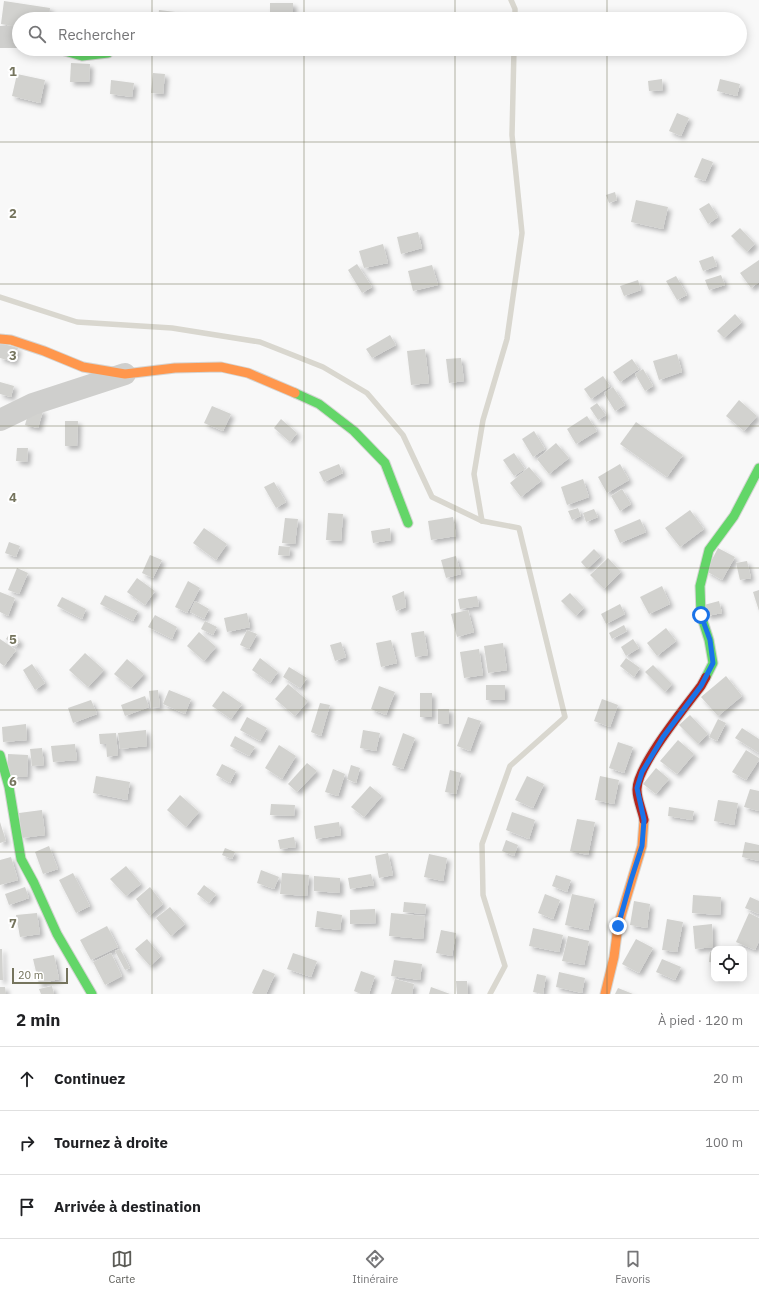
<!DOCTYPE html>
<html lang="fr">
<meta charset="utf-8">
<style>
body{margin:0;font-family:"IBM Plex Sans",sans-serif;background:#f6f6f6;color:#202124}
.controls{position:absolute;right:12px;bottom:12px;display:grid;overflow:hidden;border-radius:8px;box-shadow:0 2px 10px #0003}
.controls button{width:36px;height:36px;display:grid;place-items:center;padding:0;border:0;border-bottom:1px solid #e0e0e0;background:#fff;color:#202124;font:20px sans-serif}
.scale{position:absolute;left:12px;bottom:10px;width:56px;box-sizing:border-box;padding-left:4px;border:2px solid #75745d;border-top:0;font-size:11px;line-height:14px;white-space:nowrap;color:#75745d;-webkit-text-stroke:3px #fff;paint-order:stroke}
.stop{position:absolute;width:12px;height:12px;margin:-9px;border:3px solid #1a73e8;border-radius:50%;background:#fff}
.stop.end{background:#1a73e8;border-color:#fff;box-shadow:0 1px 4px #0008}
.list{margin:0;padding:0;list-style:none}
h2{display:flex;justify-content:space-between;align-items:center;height:52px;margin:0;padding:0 16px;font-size:17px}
h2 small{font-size:13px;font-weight:400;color:#757577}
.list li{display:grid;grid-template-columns:26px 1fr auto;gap:12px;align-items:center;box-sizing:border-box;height:64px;padding:0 16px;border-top:1px solid #e0e0e0}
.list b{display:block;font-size:15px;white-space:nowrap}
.list em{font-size:13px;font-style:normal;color:#757577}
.icon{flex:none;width:22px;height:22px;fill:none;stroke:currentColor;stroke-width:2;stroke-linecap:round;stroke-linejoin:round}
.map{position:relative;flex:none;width:759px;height:994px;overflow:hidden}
.search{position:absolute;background:#fff;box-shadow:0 2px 10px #0003;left:12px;right:12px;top:12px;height:44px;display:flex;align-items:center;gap:10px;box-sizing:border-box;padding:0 14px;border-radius:22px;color:#757577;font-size:15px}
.sheet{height:244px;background:#fff}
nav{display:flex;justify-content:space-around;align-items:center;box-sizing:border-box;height:56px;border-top:1px solid #e0e0e0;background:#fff;font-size:11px;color:#757577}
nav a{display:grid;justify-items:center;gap:2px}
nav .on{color:#5b5b56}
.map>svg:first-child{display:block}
</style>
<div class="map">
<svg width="759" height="994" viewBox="0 0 759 994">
<defs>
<filter id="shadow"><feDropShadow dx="3.5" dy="3.5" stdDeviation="2" flood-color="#0004"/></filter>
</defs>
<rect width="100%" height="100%" fill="#f8f8f8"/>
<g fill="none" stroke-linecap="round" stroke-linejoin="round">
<!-- stream -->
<g stroke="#d9d7cf" stroke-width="5.5">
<polyline points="511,0 515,9 515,19"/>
<polyline points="0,297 77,322 172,328 260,342 323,367 367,393 403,435 432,497 482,521 519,528 565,717 510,766 482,844 483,895 505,966 490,994"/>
<polyline points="482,521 474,474 483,420 507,339 522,233 512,135 514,49"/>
</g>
</g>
<!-- building -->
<g fill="#d2d2cf" filter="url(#shadow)">
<polygon points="4,1 50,8 49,19 19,19 19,27 1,24"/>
<rect x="270" y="3" width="23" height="14"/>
<polygon points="159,10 184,13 183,19 158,19"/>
<polygon points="71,63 90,64 89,82 70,82"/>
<polygon points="153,73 165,74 163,94 151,93"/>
<polygon points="17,74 45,80 40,103 12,96"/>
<polygon points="662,79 663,90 649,91 648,81"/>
<polygon points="720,79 740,84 737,96 717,91"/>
<polygon points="111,80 134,83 132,97 110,94"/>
<polygon points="677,113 689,118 681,136 669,131"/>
<polygon points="702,158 713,162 705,181 694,177"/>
<polygon points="615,192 617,200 609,203 606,195"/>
<polygon points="636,200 668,207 663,229 631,222"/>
<polygon points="709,203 718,217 708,224 699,209"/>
<polygon points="740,228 755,244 747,252 731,236"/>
<polygon points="418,232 422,248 401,254 397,237"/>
<polygon points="383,244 388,263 364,268 359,251"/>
<polygon points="713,256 717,266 703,271 699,261"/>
<polygon points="759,260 759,282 751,288 740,273"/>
<polygon points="357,264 372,287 362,293 348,270"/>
<polygon points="432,265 438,285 413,291 408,271"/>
<polygon points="721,275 725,285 709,290 705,280"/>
<polygon points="676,276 687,295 677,300 666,281"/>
<polygon points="638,280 641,290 624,296 620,286"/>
<polygon points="735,314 742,322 724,338 717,331"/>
<polygon points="390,335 396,345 372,358 366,349"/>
<polygon points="0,343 18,348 14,362 0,358"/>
<polygon points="425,349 429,383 411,385 407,351"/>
<polygon points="677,354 682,372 659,380 653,361"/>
<polygon points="461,358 464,381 449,383 446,359"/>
<polygon points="632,359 639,369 620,382 613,372"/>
<polygon points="643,369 653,386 645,391 635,374"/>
<polygon points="603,376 610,386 591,399 584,389"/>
<polygon points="0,382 14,386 11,397 0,394"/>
<polygon points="613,387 625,405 615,411 604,393"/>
<polygon points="739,400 757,416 744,431 726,416"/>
<polygon points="597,403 606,415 598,420 590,408"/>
<polygon points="212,406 231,414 223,431 204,423"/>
<polygon points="30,407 43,411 38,428 25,425"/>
<polygon points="587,416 597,431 576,444 567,429"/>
<polygon points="281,419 297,433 290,442 274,428"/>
<polygon points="65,421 78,421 77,446 65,446"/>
<polygon points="636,422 683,455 667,477 620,444"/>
<polygon points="534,431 545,449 533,457 522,439"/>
<polygon points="556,443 569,458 549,474 537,459"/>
<polygon points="17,448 28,448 27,462 16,461"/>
<polygon points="514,453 525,469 514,476 503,460"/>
<polygon points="339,464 343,473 324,482 319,472"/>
<polygon points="620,464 629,480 607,493 598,477"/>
<polygon points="529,467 541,481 521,497 510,483"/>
<polygon points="583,479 589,497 567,505 561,487"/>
<polygon points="274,482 286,502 276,508 264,487"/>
<polygon points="622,489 631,504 620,511 611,496"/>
<polygon points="578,508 581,516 572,520 568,511"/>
<polygon points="594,509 598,517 586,522 583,513"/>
<polygon points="690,510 704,529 680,547 665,528"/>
<polygon points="328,513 343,514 341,541 326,540"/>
<polygon points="453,517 456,536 431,540 428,521"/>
<polygon points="285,518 298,519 295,544 282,543"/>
<polygon points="640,519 646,532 620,543 614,530"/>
<polygon points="204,528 227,544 216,560 193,543"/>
<polygon points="390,528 391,540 373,543 371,531"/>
<polygon points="9,542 20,546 16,557 5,553"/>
<polygon points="279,546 290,547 289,556 278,555"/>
<polygon points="718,548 735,557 722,580 706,571"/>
<polygon points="594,549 601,556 587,569 581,562"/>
<polygon points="150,555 162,560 153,578 142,573"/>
<polygon points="456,556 461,574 446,578 441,560"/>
<polygon points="608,558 621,572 604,589 590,575"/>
<polygon points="747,561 751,578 740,580 736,563"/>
<polygon points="17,568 28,573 19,594 8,590"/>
<polygon points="137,578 155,591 145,605 127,592"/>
<polygon points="188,581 200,588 187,613 175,607"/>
<polygon points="662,586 670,604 649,614 640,597"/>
<polygon points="759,590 759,611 753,592"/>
<polygon points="404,591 406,607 396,611 392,596"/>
<polygon points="0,592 15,598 8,616 0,612"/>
<polygon points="570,593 584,608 576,616 561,601"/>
<polygon points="105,595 138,611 133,621 100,604"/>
<polygon points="477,596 479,606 460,609 458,599"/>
<polygon points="62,597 86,609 82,619 57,606"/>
<polygon points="195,601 209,609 204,619 190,612"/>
<polygon points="719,601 722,613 707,616 704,605"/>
<polygon points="620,604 625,614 606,624 601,614"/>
<polygon points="468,610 474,632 457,637 451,614"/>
<polygon points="247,613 250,627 227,632 224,618"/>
<polygon points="155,615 177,627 172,639 148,627"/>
<polygon points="205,621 217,627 213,635 201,629"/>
<polygon points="624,625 627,631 612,639 609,633"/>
<polygon points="666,628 676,641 657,656 647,643"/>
<polygon points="247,630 257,634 249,649 240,645"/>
<polygon points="424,631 428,655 415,657 411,633"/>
<polygon points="199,632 216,647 204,661 187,646"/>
<polygon points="10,633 20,641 16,647 6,639"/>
<polygon points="0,639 16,650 4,666 0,663"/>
<polygon points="633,639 639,648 626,656 621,647"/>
<polygon points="391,640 397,663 381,667 376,643"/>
<polygon points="341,642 346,657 335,661 330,645"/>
<polygon points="503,643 507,670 488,673 484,646"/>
<polygon points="479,649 483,675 464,678 460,652"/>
<polygon points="85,653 104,670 88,687 69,670"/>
<polygon points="260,658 278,672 270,683 252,670"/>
<polygon points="626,658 640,668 634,677 620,666"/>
<polygon points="127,659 144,674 131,688 114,674"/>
<polygon points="32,664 45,683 35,690 23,670"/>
<polygon points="653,665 672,684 665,692 645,672"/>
<polygon points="289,667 307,678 300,688 283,677"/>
<polygon points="726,676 742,696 718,716 701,697"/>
<polygon points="288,684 308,701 295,716 275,699"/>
<rect x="486" y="685" width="19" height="15"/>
<polygon points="379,686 395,692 386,715 371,709"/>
<polygon points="158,690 160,707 151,708 149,691"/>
<polygon points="169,690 191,699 185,714 163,704"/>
<polygon points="223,691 242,704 231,719 212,706"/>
<rect x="420" y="693" width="12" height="24"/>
<polygon points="145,696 149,707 125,716 121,705"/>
<polygon points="602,699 618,705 610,727 594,721"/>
<polygon points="91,700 97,714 73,723 68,708"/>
<polygon points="320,703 330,705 321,736 311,732"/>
<rect x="438" y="709" width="11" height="15"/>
<polygon points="690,715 708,734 698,744 679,725"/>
<polygon points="247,717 267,728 260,741 240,730"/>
<polygon points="468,717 481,721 470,751 457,746"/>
<polygon points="718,719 726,723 717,741 709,737"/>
<polygon points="26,724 27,740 3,742 2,727"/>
<polygon points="742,728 759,739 759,753 735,738"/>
<polygon points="146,730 147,746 120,749 118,733"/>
<polygon points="363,730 380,733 376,751 360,748"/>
<polygon points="116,733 118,755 107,757 106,744 100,744 99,734"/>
<polygon points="403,733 415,738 403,769 392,765"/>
<polygon points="235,736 255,747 249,756 230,746"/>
<polygon points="678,740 694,754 677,774 660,761"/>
<polygon points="618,742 633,747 624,773 609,768"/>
<polygon points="75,744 77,760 53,762 51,746"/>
<polygon points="279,745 296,756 282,779 265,768"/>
<polygon points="42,748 44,765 32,766 30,749"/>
<polygon points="746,750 759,758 759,760 746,780 732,772"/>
<polygon points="8,754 28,755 27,777 7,776"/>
<polygon points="307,763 317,771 297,792 288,784"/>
<polygon points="222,764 236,771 230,783 216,775"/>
<polygon points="351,765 360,768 356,783 347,779"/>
<polygon points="656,768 669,779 656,794 643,784"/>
<polygon points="333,769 345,774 338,796 325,792"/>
<polygon points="450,770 461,773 456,794 445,792"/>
<polygon points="96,776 130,782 127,800 93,793"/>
<polygon points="527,776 544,784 533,808 515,800"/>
<polygon points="600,776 619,780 614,804 595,800"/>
<polygon points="370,786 382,796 364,817 351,807"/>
<polygon points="750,789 759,791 759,811 744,807"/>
<polygon points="180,795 199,812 186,827 167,810"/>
<polygon points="718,800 738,803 734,825 714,821"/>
<polygon points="271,804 295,805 294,816 270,815"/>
<polygon points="669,807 694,811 692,820 668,816"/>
<polygon points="42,810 45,835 22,838 19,813"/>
<polygon points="512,812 535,820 529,839 506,830"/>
<polygon points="577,819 595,822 588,855 570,851"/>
<polygon points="0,822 6,841 0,843"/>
<polygon points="339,822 341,835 316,839 314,826"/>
<polygon points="294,837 296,847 280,849 278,840"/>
<polygon points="506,840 518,845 514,856 502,851"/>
<polygon points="745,842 759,845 759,861 742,857"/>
<polygon points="49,846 58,869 43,874 35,852"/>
<polygon points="225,848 235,852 232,859 222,855"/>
<polygon points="388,853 393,875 379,878 375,856"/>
<polygon points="429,854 447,858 443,881 424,877"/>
<polygon points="11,857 18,880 0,885 0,860"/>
<polygon points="126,866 141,884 126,896 110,879"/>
<polygon points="261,870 279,877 274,889 257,883"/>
<polygon points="73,873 90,906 76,913 59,880"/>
<polygon points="282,873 309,875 307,896 280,894"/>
<polygon points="371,874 374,885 350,889 348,878"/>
<polygon points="556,875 571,880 567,892 552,886"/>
<polygon points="314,876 340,878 340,893 314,891"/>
<polygon points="204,885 216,894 209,903 197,894"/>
<polygon points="25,887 29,898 9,905 5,894"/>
<polygon points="150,887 163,904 149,916 136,899"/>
<polygon points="545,894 560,900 553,919 538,913"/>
<polygon points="572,894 595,899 588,930 565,925"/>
<polygon points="693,895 721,897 720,915 692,913"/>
<polygon points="750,897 759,901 759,914 745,908"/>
<polygon points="634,901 650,904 647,928 630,925"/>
<polygon points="404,902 426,904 425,914 403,912"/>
<polygon points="170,907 185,924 171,936 156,918"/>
<polygon points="375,909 376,923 350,924 350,910"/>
<polygon points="317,911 342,915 340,930 315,927"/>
<polygon points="37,913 40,934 20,937 16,915"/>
<polygon points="391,913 425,916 423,939 389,936"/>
<polygon points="749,913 759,918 759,941 755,950 736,942"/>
<polygon points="667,919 683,922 677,952 662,950"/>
<polygon points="712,924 713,947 695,949 693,926"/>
<polygon points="107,926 118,947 91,960 80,940"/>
<polygon points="533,928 563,935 559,952 529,946"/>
<polygon points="441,930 456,933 452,956 436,953"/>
<polygon points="568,936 589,941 584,965 562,961"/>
<polygon points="147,939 161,956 150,966 135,949"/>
<polygon points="636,939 653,948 639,973 622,964"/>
<polygon points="0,949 2,949 3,980 0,980"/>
<polygon points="120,949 130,968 125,970 115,951"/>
<polygon points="710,952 714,952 714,963 709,962"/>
<polygon points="111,953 122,976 105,985 93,962"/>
<polygon points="293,953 317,961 311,977 287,969"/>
<polygon points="54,955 59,979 39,984 33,959"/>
<polygon points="662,959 681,967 675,980 656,972"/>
<polygon points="394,960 422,964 420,980 391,976"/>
<polygon points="263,969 275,974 266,994 254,994 252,993"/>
<polygon points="361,971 375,976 369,994 361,994 354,991"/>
<polygon points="559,972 585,978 582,993 556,987"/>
<polygon points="537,974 546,976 543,994 533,992"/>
<polygon points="395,979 414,984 412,994 391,994"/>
<polygon points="456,981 467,981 468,994 457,994"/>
<polygon points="52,986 54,994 41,994 39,989"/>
<polygon points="0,987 5,987 6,994 0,994"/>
<polygon points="431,987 450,994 429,994"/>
<polygon points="618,988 633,994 615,994"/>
</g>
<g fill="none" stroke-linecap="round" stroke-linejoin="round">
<defs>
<g id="fast">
<polyline points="58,49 82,56 108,53"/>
<polyline points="295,393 319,404 354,431 385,463 408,523"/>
<polyline points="706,677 713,663 709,640 701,615 700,586 709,550 734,516 759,468"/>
<polyline points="0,755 9,787 21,859 34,883 57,934 92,994"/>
</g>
<g id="slow">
<polyline points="0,339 11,340 44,351 83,367 125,374 175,368 221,367 248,373 295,393"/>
<polyline points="605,994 614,957 618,926 642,846 644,820"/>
</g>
<path id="jam" d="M644 820C642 810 637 799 637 790 636 767 686 706 701 686L706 677"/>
</defs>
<!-- fast casing -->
<use href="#fast" stroke="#d5d5d3" stroke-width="11"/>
<!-- slow casing -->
<use href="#slow" stroke="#d5d5d3" stroke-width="11"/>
<!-- jam casing -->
<use href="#jam" stroke="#d5d5d3" stroke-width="11"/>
<!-- street -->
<g stroke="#cfcfcd" stroke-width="22">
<polyline points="0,37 19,37"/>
<polyline points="0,420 33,404 125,374"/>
</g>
<!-- fast -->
<use href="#fast" stroke="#63d668" stroke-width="9"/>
<!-- slow -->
<use href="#slow" stroke="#ff974d" stroke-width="9"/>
<!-- jam -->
<use href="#jam" stroke="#b3261e" stroke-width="9"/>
</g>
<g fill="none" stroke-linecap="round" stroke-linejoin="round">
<!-- route -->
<polyline stroke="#1a73e8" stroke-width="5" points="618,926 631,880 642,846 644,820 637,788 642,772 663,737 701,686 713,663 710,640 701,615"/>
</g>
<!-- grid -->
<path fill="none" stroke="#75745d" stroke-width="1" stroke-opacity="0.55" d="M152 0V19M304 0V19M455 0V19M607 0V19M152 49V994M304 49V994M455 49V994M607 49V994M0 142H759M0 284H759M0 426H759M0 568H759M0 710H759M0 852H759"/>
<g font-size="13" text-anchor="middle" font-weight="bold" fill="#75745d" stroke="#fff" stroke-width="4" stroke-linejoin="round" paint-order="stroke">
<text x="13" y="76">1</text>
<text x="13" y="218">2</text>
<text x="13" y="360">3</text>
<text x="13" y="502">4</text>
<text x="13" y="644">5</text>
<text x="13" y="786">6</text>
<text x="13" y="928">7</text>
</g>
</svg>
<div class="controls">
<button><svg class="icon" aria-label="locate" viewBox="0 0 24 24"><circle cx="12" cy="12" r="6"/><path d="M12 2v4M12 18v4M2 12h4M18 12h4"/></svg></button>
</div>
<div class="scale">20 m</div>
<div class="stop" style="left:701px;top:615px"></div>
<div class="stop end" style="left:618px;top:926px"></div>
<div class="search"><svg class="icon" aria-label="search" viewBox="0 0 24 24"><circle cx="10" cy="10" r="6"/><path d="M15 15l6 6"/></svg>Rechercher</div>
</div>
<section class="sheet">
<h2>2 min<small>À pied · 120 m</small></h2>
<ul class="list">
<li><svg class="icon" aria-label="ahead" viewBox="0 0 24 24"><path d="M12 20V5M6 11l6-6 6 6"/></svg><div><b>Continuez</b></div><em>20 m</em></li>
<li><svg class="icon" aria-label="right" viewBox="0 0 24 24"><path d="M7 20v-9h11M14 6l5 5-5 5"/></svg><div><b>Tournez à droite</b></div><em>100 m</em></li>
<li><svg class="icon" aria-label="arrive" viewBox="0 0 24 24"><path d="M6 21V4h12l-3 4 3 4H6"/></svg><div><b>Arrivée à destination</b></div></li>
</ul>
</section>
<nav>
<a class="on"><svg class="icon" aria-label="map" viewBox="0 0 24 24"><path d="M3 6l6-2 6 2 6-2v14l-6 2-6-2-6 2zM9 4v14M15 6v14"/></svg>Carte</a>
<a><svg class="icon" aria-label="directions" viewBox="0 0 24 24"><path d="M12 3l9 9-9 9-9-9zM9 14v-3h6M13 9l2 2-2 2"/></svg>Itinéraire</a>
<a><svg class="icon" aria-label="saved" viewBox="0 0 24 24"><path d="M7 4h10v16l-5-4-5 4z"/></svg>Favoris</a>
</nav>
